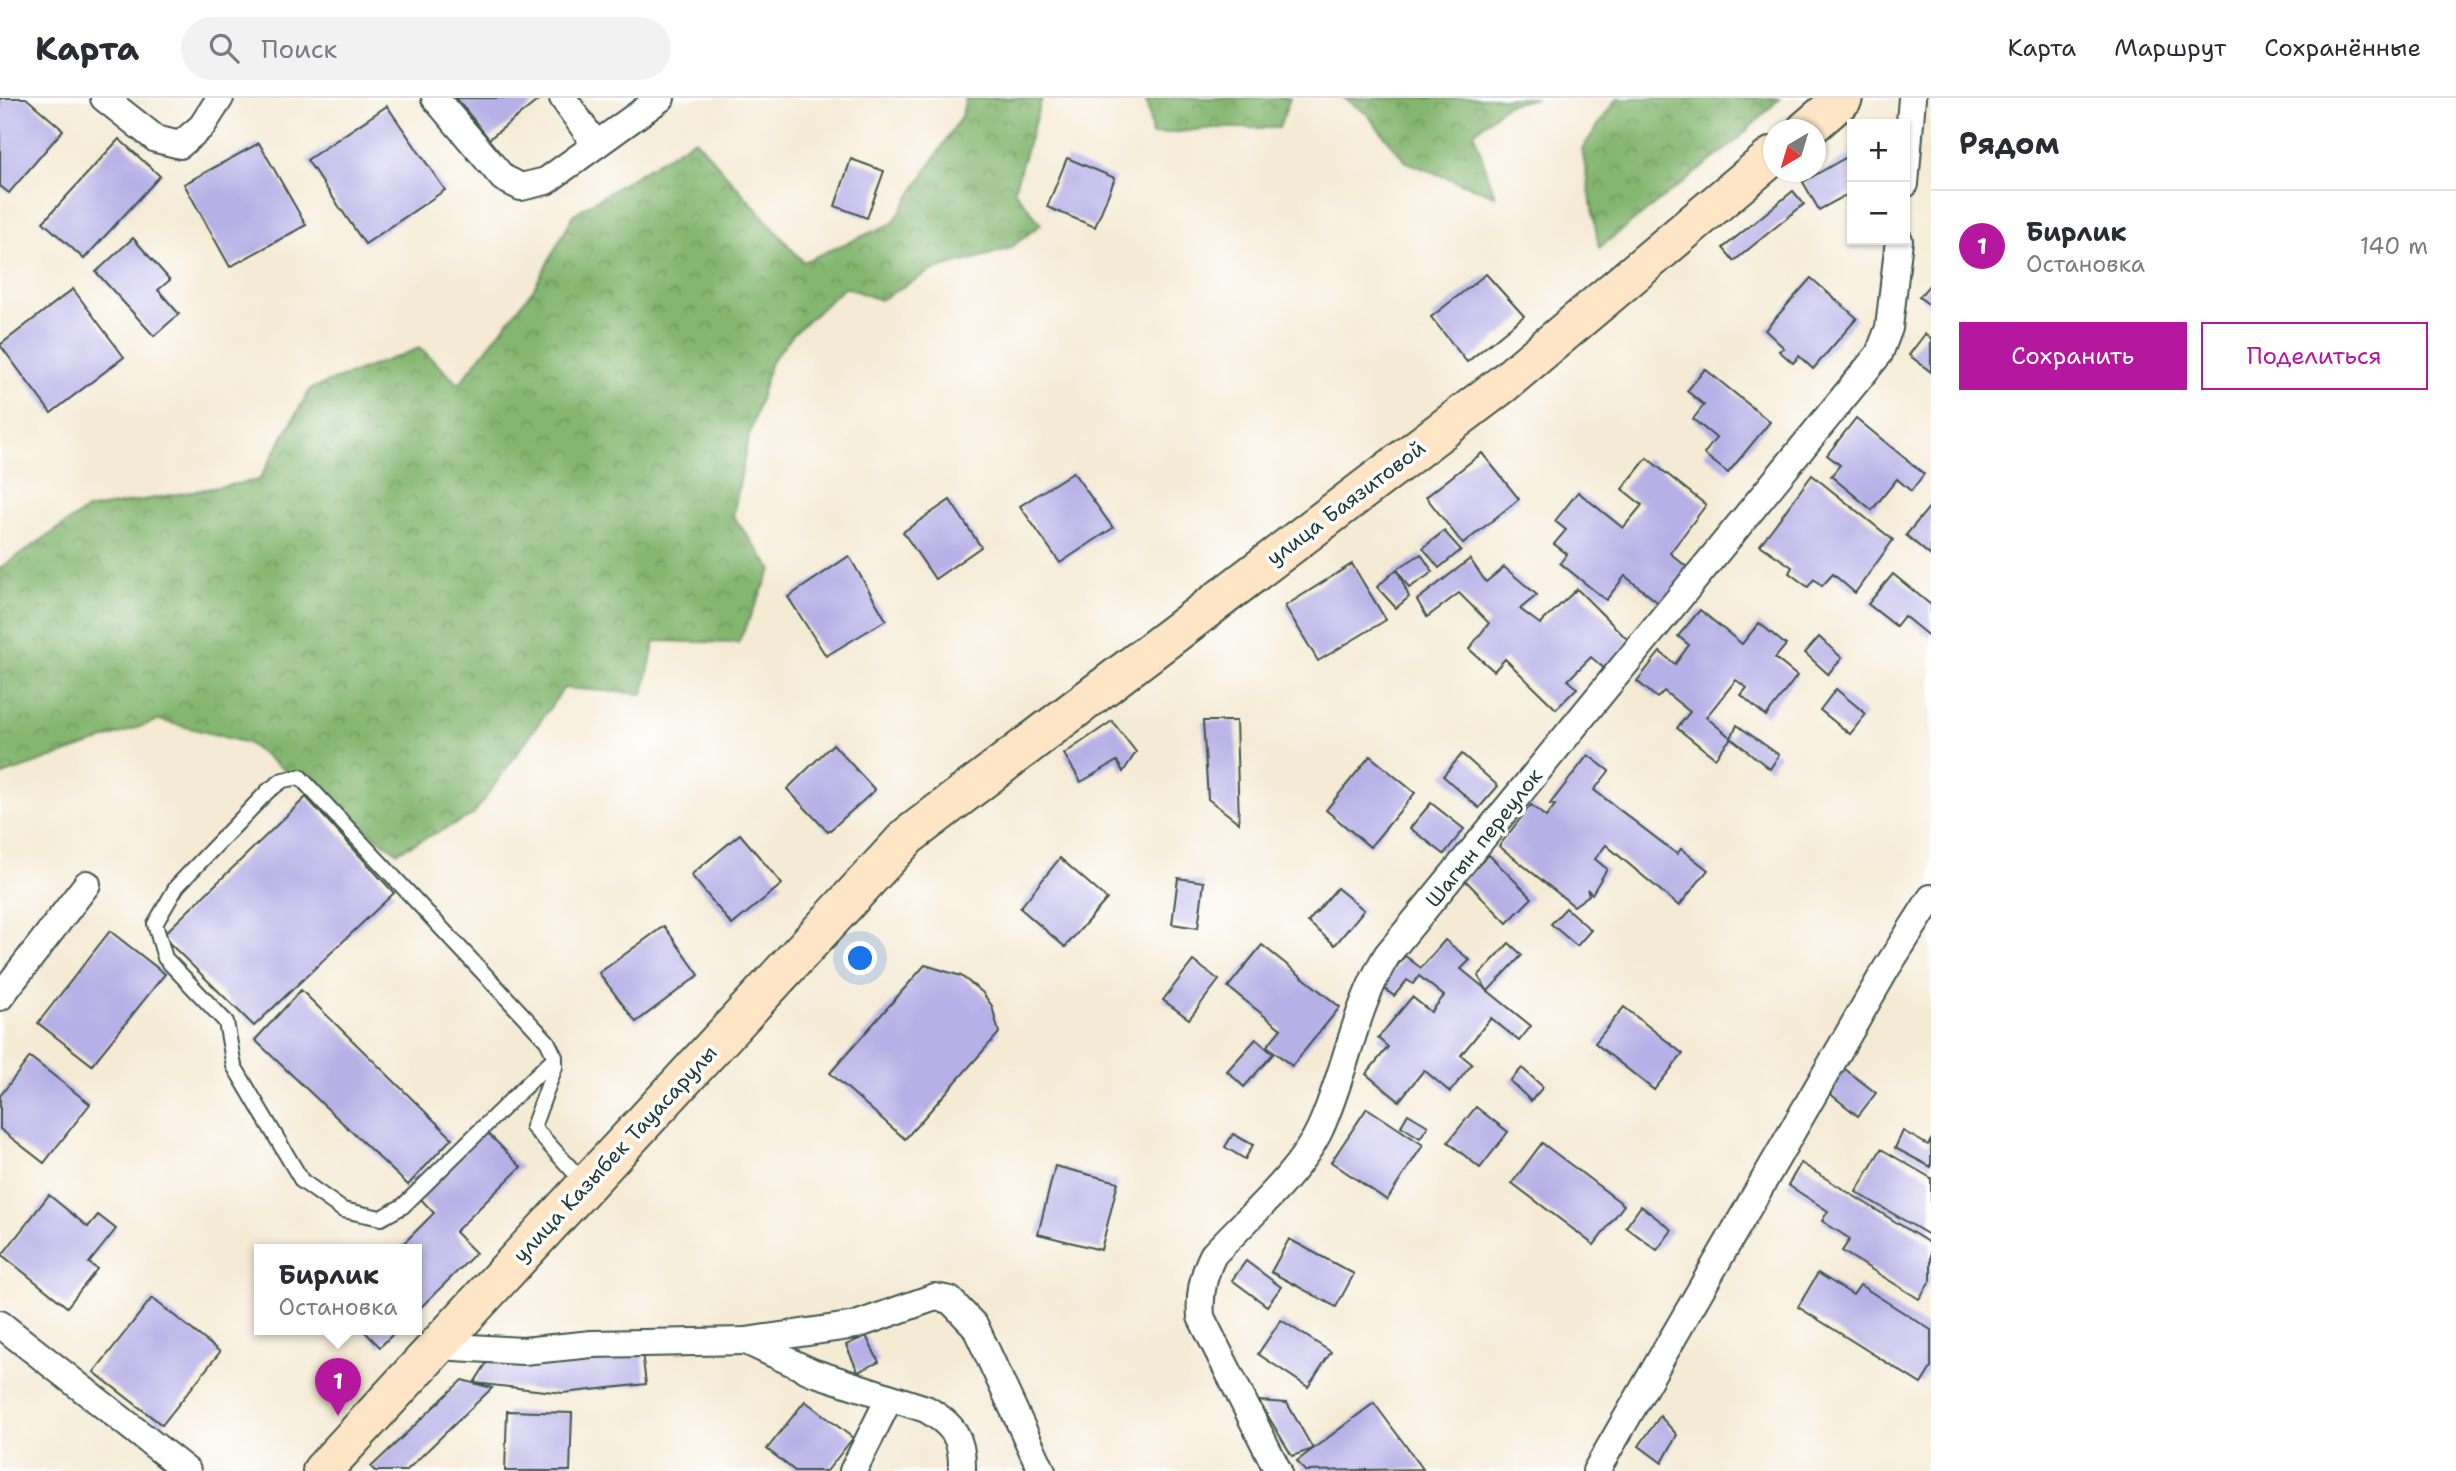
<!DOCTYPE html>
<html lang="ru">
<meta charset="utf-8">
<style>
body{margin:0;font-family:"Shantell Sans",sans-serif;background:#f2f2f3;color:#2b2b33}
.controls{position:absolute;right:21px;top:21px;display:grid;overflow:hidden;border-radius:0px;box-shadow:0 2px 5px #0004}
.controls button{width:63px;height:63px;display:grid;place-items:center;padding:0;border:0;border-bottom:2px solid #e1e1e2;background:#fff;color:#2b2b33;font:35px sans-serif}
.compass{position:absolute;left:1763px;top:21px;width:63px;height:63px;border-radius:50%;background:#fff;box-shadow:0 2px 5px #0004;rotate:218deg}
.you{position:absolute;left:861px;top:861px;width:24px;height:24px;margin:-18px;border:5px solid #fff;border-radius:50%;background:#1a73e8;box-shadow:0 0 0 10px #1a73e833}
.badge{display:grid;place-items:center;width:46px;height:46px;border-radius:50%;background:#b5179e;color:#fff;font-size:23px;font-weight:700}
.pin{position:absolute;translate:-50% -58px;filter:drop-shadow(0 2px 4px #0008)}
.pin::after{content:'';position:absolute;top:37px;width:24px;height:21px;background:inherit;clip-path:polygon(0 0,100% 0,50% 100%)}
.popup{position:absolute;left:254px;top:1146px;width:168px;height:91px;box-sizing:border-box;display:grid;place-content:center;border-radius:0px;background:#fff;filter:drop-shadow(0 2px 5px #0005);font-size:23px;white-space:nowrap;color:#7c7c81}
.popup b{font-size:26px;color:#2b2b33}
.popup::after{content:'';position:absolute;left:50%;top:100%;margin-left:-14px;border:14px solid transparent;border-top-color:#fff}
.list{margin:0;padding:0;list-style:none}
h2{display:flex;justify-content:space-between;align-items:center;height:91px;margin:0;padding:0 28px;font-size:30px}
h2 small{font-size:23px;font-weight:400;color:#7c7c81}
.list li{display:grid;grid-template-columns:46px 1fr auto;gap:21px;align-items:center;box-sizing:border-box;height:112px;padding:0 28px;border-top:2px solid #e1e1e2}
.list b{display:block;font-size:26px;white-space:nowrap}
.list p{margin:0;font-size:23px;white-space:nowrap;color:#7c7c81}
.list em{font-size:23px;font-style:normal;color:#7c7c81}
.actions{display:flex;gap:14px;padding:21px 28px}
.actions a{flex:1;padding:16px 0;border:2px solid #b5179e;border-radius:0px;text-align:center;font-size:24px;color:#b5179e}
.actions .main{background:#b5179e;color:#fff}
.icon{flex:none;width:38px;height:38px;fill:none;stroke:currentColor;stroke-width:2;stroke-linecap:round;stroke-linejoin:round}
.map{position:relative;flex:none;width:1931px;height:1373px;overflow:hidden}
header{display:flex;align-items:center;gap:42px;box-sizing:border-box;height:98px;padding:0 35px;background:#fff;border-bottom:2px solid #e1e1e2}
header strong{font-size:33px}
nav{display:flex;gap:38px;margin-inline-start:auto;font-size:24px}
.search{width:490px;height:63px;background:#f2f2f3;display:flex;align-items:center;gap:18px;box-sizing:border-box;padding:0 24px;border-radius:38px;color:#7c7c81;font-size:26px}
main{display:flex}
aside{flex:1;background:#fff}
.map>svg:first-child{display:block}
</style>
<header>
<strong>Карта</strong>
<div class="search"><svg class="icon" aria-label="search" viewBox="0 0 24 24"><circle cx="10" cy="10" r="6"/><path d="M15 15l6 6"/></svg>Поиск</div>
<nav><a>Карта</a><a>Маршрут</a><a>Сохранённые</a></nav>
</header>
<main>
<div class="map">
<svg width="1931" height="1373" viewBox="0 0 1931 1373">
<defs>
<pattern id="forest-crowns" width="20" height="18" patternUnits="userSpaceOnUse" patternTransform="scale(1.75)"><rect width="20" height="18" fill="#84b66f"/><path d="M2 6a3 3 0 1 1 6 0M12 15a3 3 0 1 1 6 0" fill="none" stroke="#6b955c"/></pattern>
</defs>
<rect width="100%" height="100%" fill="#fff"/>
<filter id="ink" filterUnits="userSpaceOnUse"><feTurbulence type="fractalNoise" baseFrequency=".0143" numOctaves="2"/><feDisplacementMap in="SourceGraphic" scale="14" xChannelSelector="R" yChannelSelector="G"/><feConvolveMatrix kernelMatrix="1 2 1 2 8 2 1 2 1" color-interpolation-filters="sRGB"/></filter>
<filter id="wash" filterUnits="userSpaceOnUse"><feTurbulence type="fractalNoise" baseFrequency=".00686" numOctaves="4" result="noise"/><feDisplacementMap in="SourceGraphic" scale="28" xChannelSelector="R" yChannelSelector="G"/><feGaussianBlur stdDeviation="1.57" result="paint"/><feColorMatrix in="noise" values="0 0 0 0 0 0 0 0 0 0 0 0 0 0 0 0 0 1.4 0 .05"/><feComposite in="paint" operator="in"/></filter>
<g filter="url(#wash)">
<rect width="100%" height="100%" fill="#f5ead4"/>
<!-- forest -->
<g fill="url(#forest-crowns)" stroke="#527a52" stroke-width="2">
<polygon points="966,0 1042,0 1014,92 1041,126 1009,151 931,173 880,202 845,189 794,235 771,264 747,346 733,418 772,471 738,545 655,543 643,596 564,590 473,717 397,754 247,645 159,622 0,678 0,470 86,412 259,382 310,291 420,250 459,286 534,190 574,116 695,41 803,164 893,125 962,17"/>
<polygon points="1146,0 1290,0 1279,30 1214,30 1152,37"/>
<polygon points="1344,0 1537,0 1506,7 1474,35 1495,98 1406,64 1367,16"/>
<polygon points="1617,0 1780,0 1735,44 1599,150 1582,51"/>
</g>
<g id="blocks">
<!-- building -->
<g fill="#b7b0e6">
<polygon points="0,0 26,0 63,32 9,95 0,88"/>
<polygon points="456,0 541,0 489,41"/>
<polygon points="387,8 445,92 365,146 307,62"/>
<polygon points="119,41 160,78 84,161 43,124"/>
<polygon points="259,45 306,127 230,169 184,86"/>
<polygon points="1852,56 1852,94 1819,112 1803,84"/>
<polygon points="1067,60 1115,80 1095,129 1047,109"/>
<polygon points="851,61 884,73 867,120 835,108"/>
<polygon points="1793,93 1804,106 1734,163 1723,150"/>
<polygon points="133,140 170,182 158,192 179,216 154,238 96,174"/>
<polygon points="1486,176 1524,218 1467,264 1431,219"/>
<polygon points="1811,180 1857,220 1813,271 1799,258 1793,265 1779,253 1784,250 1765,232"/>
<polygon points="1931,185 1931,208 1919,199"/>
<polygon points="73,191 124,259 51,315 0,247"/>
<polygon points="1925,236 1931,240 1931,274 1909,257"/>
<polygon points="1705,271 1770,324 1728,375 1704,356 1716,340 1693,321 1704,307 1687,293"/>
<polygon points="1856,320 1924,376 1911,393 1897,381 1872,412 1831,378 1840,367 1827,357"/>
<polygon points="1482,355 1519,401 1463,446 1426,399"/>
<polygon points="1647,360 1706,407 1670,455 1689,471 1661,507 1625,478 1606,502 1560,465 1567,456 1554,446 1566,432 1555,423 1578,394 1623,430 1642,407 1622,391"/>
<polygon points="1073,374 1113,430 1060,465 1020,408"/>
<polygon points="1812,377 1893,442 1855,495 1833,476 1822,488 1814,481 1808,489 1789,475 1792,469 1760,447"/>
<polygon points="950,402 981,449 935,481 903,434"/>
<polygon points="1931,407 1931,458 1906,437"/>
<polygon points="1444,433 1461,452 1439,470 1423,450"/>
<polygon points="1421,456 1433,474 1409,490 1397,471 1409,499 1396,510 1377,489 1397,471"/>
<polygon points="849,458 886,522 826,558 788,499"/>
<polygon points="1470,461 1486,484 1504,469 1537,497 1520,511 1540,526 1577,491 1629,543 1605,571 1591,559 1568,582 1577,590 1556,611 1505,561 1494,573 1469,551 1489,525 1459,495 1427,519 1417,502"/>
<polygon points="1352,466 1386,522 1318,563 1285,508"/>
<polygon points="1893,476 1931,507 1931,540 1904,518 1896,528 1868,506"/>
<polygon points="1700,512 1742,546 1759,525 1786,547 1775,560 1797,578 1766,618 1741,597 1747,590 1736,582 1706,619 1731,640 1715,660 1677,630 1690,614 1664,593 1657,600 1637,583 1660,554 1675,566 1689,547 1678,538"/>
<polygon points="1819,539 1842,560 1828,576 1805,555"/>
<polygon points="1836,591 1866,616 1850,636 1820,612"/>
<polygon points="1112,623 1136,654 1123,674 1117,663 1081,684 1064,656"/>
<polygon points="1203,623 1236,623 1239,725 1208,701"/>
<polygon points="1737,627 1779,657 1770,671 1731,640"/>
<polygon points="833,646 875,692 828,734 787,691"/>
<polygon points="1462,656 1498,688 1479,710 1443,678"/>
<polygon points="1588,657 1609,673 1594,692 1677,756 1681,751 1708,772 1679,808 1606,747 1595,761 1607,771 1592,796 1587,791 1589,797 1574,808 1499,748 1531,707 1546,719 1555,707 1550,706"/>
<polygon points="1370,658 1415,695 1370,749 1326,712"/>
<polygon points="306,699 394,795 254,928 162,838"/>
<polygon points="1431,705 1464,731 1444,756 1410,730"/>
<polygon points="740,736 782,786 732,827 691,777"/>
<polygon points="1489,757 1532,800 1507,825 1464,781"/>
<polygon points="1060,760 1107,801 1065,849 1020,810"/>
<polygon points="1178,780 1204,784 1198,830 1172,826"/>
<polygon points="1337,790 1364,812 1335,847 1308,824"/>
<polygon points="1566,810 1591,832 1577,848 1551,826"/>
<polygon points="664,828 699,877 636,924 599,875"/>
<polygon points="110,833 165,876 92,967 38,925"/>
<polygon points="1445,842 1470,862 1461,871 1531,928 1519,943 1491,920 1461,957 1472,966 1450,994 1424,972 1399,1003 1366,976 1388,949 1378,940 1412,899 1431,914 1444,898 1419,878 1413,886 1407,882 1394,898 1381,888 1405,858 1421,870"/>
<polygon points="1509,845 1522,857 1488,893 1478,878"/>
<polygon points="1262,847 1340,909 1292,968 1267,948 1281,931 1228,889"/>
<polygon points="1193,863 1219,882 1189,921 1163,902"/>
<polygon points="925,867 961,878 982,894 992,908 999,935 905,1041 830,975"/>
<polygon points="301,892 452,1040 408,1087 255,942"/>
<polygon points="1624,909 1683,956 1654,992 1595,945"/>
<polygon points="1256,941 1273,956 1244,989 1227,973"/>
<polygon points="30,959 90,1006 44,1065 0,1031 0,998"/>
<polygon points="1841,968 1876,995 1858,1018 1823,990"/>
<polygon points="1522,970 1543,989 1531,1003 1510,983"/>
<polygon points="1476,1009 1508,1034 1480,1070 1448,1044"/>
<polygon points="1367,1010 1423,1047 1387,1102 1331,1064"/>
<polygon points="1408,1016 1428,1028 1420,1040 1401,1028"/>
<polygon points="483,1030 521,1069 455,1134 476,1155 417,1213 417,1152 397,1152 434,1115 416,1096"/>
<polygon points="1903,1033 1928,1047 1931,1042 1931,1069 1895,1050"/>
<polygon points="1233,1036 1253,1047 1245,1061 1225,1049"/>
<polygon points="1542,1045 1624,1107 1594,1147 1512,1085"/>
<polygon points="1881,1051 1931,1080 1931,1138 1856,1094"/>
<polygon points="1801,1065 1931,1146 1931,1182 1919,1201 1842,1153 1850,1141 1822,1123 1828,1113 1788,1087"/>
<polygon points="1055,1068 1118,1084 1101,1152 1038,1136"/>
<polygon points="49,1097 88,1129 98,1117 116,1131 89,1165 97,1171 67,1209 2,1157"/>
<polygon points="1641,1108 1672,1132 1657,1152 1626,1129"/>
<polygon points="1289,1141 1354,1176 1336,1209 1271,1174"/>
<polygon points="1246,1163 1281,1189 1267,1208 1232,1182"/>
<polygon points="1818,1175 1853,1197 1860,1187 1931,1232 1931,1270 1921,1286 1798,1209"/>
<polygon points="152,1200 220,1254 162,1327 94,1274"/>
<polygon points="1281,1222 1331,1254 1308,1289 1258,1256"/>
<polygon points="363,1232 397,1232 380,1249"/>
<polygon points="866,1238 879,1264 858,1274 846,1247"/>
<polygon points="642,1254 646,1286 563,1295 474,1285 491,1258"/>
<polygon points="462,1282 492,1290 406,1373 375,1373 371,1369"/>
<polygon points="805,1303 853,1340 827,1373 795,1373 767,1351"/>
<polygon points="1259,1303 1287,1305 1313,1351 1292,1358"/>
<polygon points="1374,1305 1423,1371 1305,1373 1297,1363"/>
<polygon points="507,1313 572,1315 570,1373 505,1373"/>
<polygon points="1660,1318 1677,1337 1662,1365 1639,1348"/>
</g>
</g>
</g>
<g filter="url(#ink)">
<use href="#blocks" fill-opacity="0" stroke="#3f574c" stroke-width="2"/>
<g fill="none" stroke-linecap="round" stroke-linejoin="round">
<defs>
<polyline id="lane" points="555,959 403,1108 381,1120 343,1112 302,1083 234,968 226,924 165,860 155,826 177,788 268,693 283,682 300,679 547,943 555,959 555,969 533,1029 585,1086"/>
<g id="street">
<polyline points="104,0 156,41 180,47 202,28 220,0"/>
<polyline points="435,0 503,80 521,89 546,83 661,0"/>
<polyline points="563,0 596,47"/>
<polyline points="1905,86 1912,0"/>
<polyline points="0,899 87,786"/>
<polyline points="0,1226 187,1373"/>
<path d="M746 1243 812 1274 926 1311C954 1327 963 1340 962 1373"/>
<polyline points="437,1248 523,1253 592,1246 746,1243 856,1227 935,1199 950,1202 975,1228 1042,1373"/>
<polyline points="853,1373 889,1301"/>
<path d="M1278 1373 1201 1219C1199 1196 1203 1177 1213 1157 1247 1120 1299 1076 1320 1031 1346 974 1354 911 1387 857L1879 256 1889 230 1899 142"/>
<polyline points="1596,1373 1886,871 1931,800"/>
</g>
<g id="secondary">
<polyline points="1806,32 1843,0"/>
<polyline points="322,1373 908,738 1504,285 1773,58"/>
</g>
</defs>
<!-- lane casing -->
<use href="#lane" stroke="#3f574c" stroke-width="18"/>
<!-- street casing -->
<use href="#street" stroke="#3f574c" stroke-width="30"/>
<!-- secondary casing -->
<use href="#secondary" stroke="#3f574c" stroke-width="42"/>
<!-- lane -->
<use href="#lane" stroke="#fff" stroke-width="14"/>
<!-- street -->
<use href="#street" stroke="#fff" stroke-width="26"/>
<!-- secondary -->
<use href="#secondary" stroke="#fde5c5" stroke-width="38"/>
</g>
</g>
<g text-anchor="middle" dominant-baseline="central" stroke-width="7" stroke-linejoin="round" paint-order="stroke">
<!-- street labels -->
<g font-size="21" fill="#1f3d34" stroke="#fff">
<text transform="translate(1346 405) rotate(-37)">улица Баязитовой</text>
<text transform="translate(1484 740) rotate(-51)">Шагын переулок</text>
<text transform="translate(615 1056) rotate(-47)">улица Казыбек Тауасарулы</text>
</g>
</g>
</svg>
<div class="controls">
<button>+</button>
<button>−</button>
</div>
<svg class="compass" viewBox="-18 -18 36 36"><path d="M0-13l5 13h-10z" fill="#e53935"/><path d="M0 13l5-13h-10z" fill="#7c7c81"/></svg>
<div class="you"></div>
<div class="pin badge" style="left:338px;top:1318px">1</div>
<div class="popup"><b>Бирлик</b>Остановка</div>
</div>
<aside>
<h2>Рядом<small></small></h2>
<ul class="list">
<li><span class="badge">1</span><div><b>Бирлик</b><p>Остановка</p></div><em>140 m</em></li>
</ul>
<div class="actions"><a class="main">Сохранить</a><a>Поделиться</a></div>
</aside>
</main>
